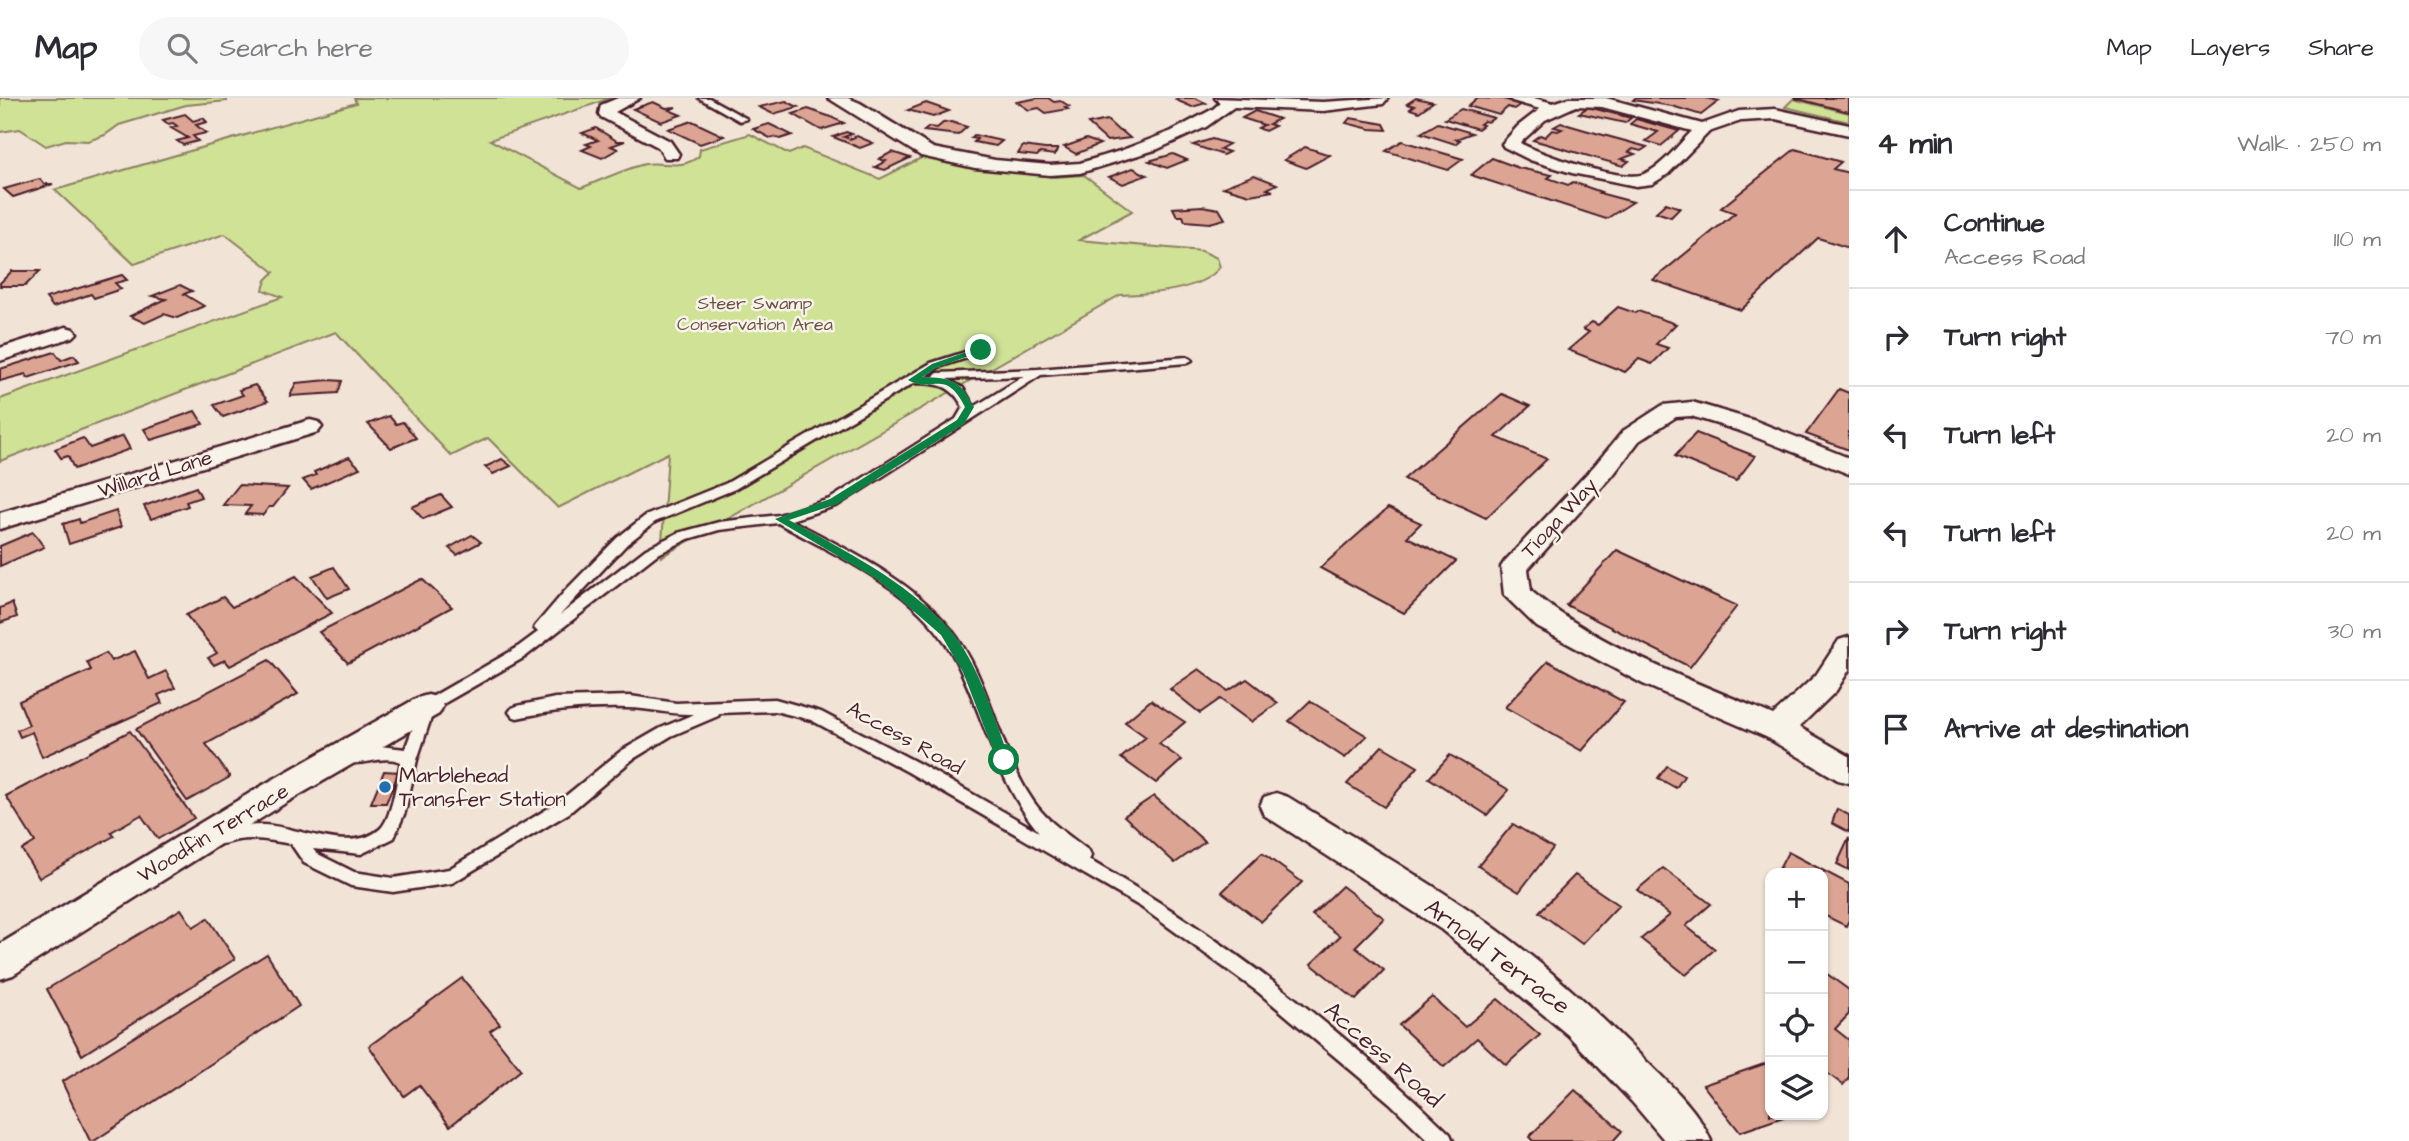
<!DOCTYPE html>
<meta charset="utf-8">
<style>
body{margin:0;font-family:"Architects Daughter",sans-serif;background:#f7f7f7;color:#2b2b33}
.controls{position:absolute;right:21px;bottom:21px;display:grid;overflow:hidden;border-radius:14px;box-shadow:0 2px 5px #0004}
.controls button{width:63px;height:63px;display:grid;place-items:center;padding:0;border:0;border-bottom:2px solid #e1e1e2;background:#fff;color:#2b2b33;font:35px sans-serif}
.stop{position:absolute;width:21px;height:21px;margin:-16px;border:5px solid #0b8043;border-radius:50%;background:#fff}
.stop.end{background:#0b8043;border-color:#fff;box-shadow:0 2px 7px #0008}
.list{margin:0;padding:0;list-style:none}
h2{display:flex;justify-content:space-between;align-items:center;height:91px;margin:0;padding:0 28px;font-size:30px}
h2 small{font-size:23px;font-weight:400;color:#7c7c81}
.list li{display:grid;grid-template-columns:46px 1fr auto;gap:21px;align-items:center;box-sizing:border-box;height:98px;padding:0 28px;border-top:2px solid #e1e1e2}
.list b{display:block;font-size:26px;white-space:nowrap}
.list p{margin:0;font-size:23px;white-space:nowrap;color:#7c7c81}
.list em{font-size:23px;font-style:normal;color:#7c7c81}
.icon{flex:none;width:38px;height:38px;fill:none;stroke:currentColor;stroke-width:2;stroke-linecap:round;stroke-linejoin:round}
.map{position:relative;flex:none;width:1849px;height:1043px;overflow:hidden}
header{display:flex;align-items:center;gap:42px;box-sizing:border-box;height:98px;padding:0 35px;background:#fff;border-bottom:2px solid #e1e1e2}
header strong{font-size:33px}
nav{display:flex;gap:38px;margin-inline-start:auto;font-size:24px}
.search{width:490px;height:63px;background:#f7f7f7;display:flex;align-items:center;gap:18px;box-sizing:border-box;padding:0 24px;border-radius:38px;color:#7c7c81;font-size:26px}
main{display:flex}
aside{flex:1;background:#fff}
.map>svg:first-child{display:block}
</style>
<header>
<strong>Map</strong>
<div class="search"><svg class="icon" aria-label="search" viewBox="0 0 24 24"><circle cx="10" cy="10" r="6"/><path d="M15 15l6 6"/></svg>Search here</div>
<nav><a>Map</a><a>Layers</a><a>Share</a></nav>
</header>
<main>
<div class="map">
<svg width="1849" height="1043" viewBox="0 0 1849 1043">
<rect width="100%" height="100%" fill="#f2e3d7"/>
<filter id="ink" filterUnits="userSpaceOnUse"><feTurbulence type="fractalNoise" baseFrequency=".0143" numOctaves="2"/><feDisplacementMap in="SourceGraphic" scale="14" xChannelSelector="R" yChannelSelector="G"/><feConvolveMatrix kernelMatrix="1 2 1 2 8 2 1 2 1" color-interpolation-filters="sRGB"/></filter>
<g filter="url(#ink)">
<!-- green -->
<g fill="#cfe296" stroke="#8c8060" stroke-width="2">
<polygon points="0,0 227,0 227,3 186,7 119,27 105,37 88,43 66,42 46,48 20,31 0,34"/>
<path d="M354 0H611L490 42 581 90C602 82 624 71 645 66 664 63 681 73 699 58L700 51 750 36 789 56 803 50 880 81 923 59 1055 79 1084 77 1132 113 1079 142 1202 153 1217 160 1220 169C1202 193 1149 196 1120 197L661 459 668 355 558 410 488 340 451 358 336 234 0 363V301L282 199 263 192 266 182 274 174 225 136 134 166 55 92 356 5Z"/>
<polygon points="1793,1 1849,15 1849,24 1785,9"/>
</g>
<!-- building -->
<g fill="#dca593" stroke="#4a1f2b" stroke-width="2">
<polygon points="1038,0 1048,0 1054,4 1061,3 1069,8 1065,9 1068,11 1046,15 1039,10 1029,12 1017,4"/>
<polygon points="1181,0 1195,0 1206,5 1192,9 1176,2"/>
<polygon points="1416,0 1433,4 1419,14 1410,11 1414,8 1407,6"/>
<polygon points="1477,0 1503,1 1521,6 1514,11 1508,9 1499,17 1468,8"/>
<polygon points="1635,0 1706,0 1719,3 1701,17 1672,8 1633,2"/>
<polygon points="1794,0 1849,0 1849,14"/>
<polygon points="786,3 798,9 773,16 759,9"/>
<polygon points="653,4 666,10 676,9 669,12 681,17 661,24 633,11"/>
<polygon points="926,5 949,13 933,19 908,12"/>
<polygon points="1588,9 1631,20 1625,25 1579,15"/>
<polygon points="808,11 831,19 844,25 821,32 793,16"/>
<polygon points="1461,11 1494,20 1488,24 1484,23 1480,26 1483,27 1478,31 1445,21"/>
<polygon points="1255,13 1279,21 1269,26 1275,28 1265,33 1258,30 1264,27 1242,20"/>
<polygon points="185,16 193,23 203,20 207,24 196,27 206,35 193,38 198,43 183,47 177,43 188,40 171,30 177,28 173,25 168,26 163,22"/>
<polygon points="1350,20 1384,26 1387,32 1370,31 1346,25"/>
<polygon points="1636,21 1679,33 1661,48 1646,43 1658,34 1630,26"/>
<polygon points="1107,22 1119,33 1122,33 1130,40 1107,43 1088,26"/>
<polygon points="692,23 724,38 700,46 668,31"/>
<polygon points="951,24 967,29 958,37 924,33 929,29 937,30 943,25"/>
<polygon points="1438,25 1472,35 1456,41 1460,42 1455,46 1421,35"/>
<polygon points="1561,25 1585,32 1647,49 1641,53 1633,51 1629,54 1635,56 1621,61 1629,63 1623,68 1533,42 1540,37 1545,39 1552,32 1558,33 1562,31 1554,29"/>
<polygon points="769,26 792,37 780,41 774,39 770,40 753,31"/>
<polygon points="596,30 617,43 625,43 611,48 618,51 602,60 582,52 591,48 586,46 598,42 582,35"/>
<polygon points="846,34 852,36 844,39 850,41 857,38 873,45 860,50 833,39"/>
<polygon points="974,37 1002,43 996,48 974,44 977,41 971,40"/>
<polygon points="1086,41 1100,46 1076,56 1064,49"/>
<polygon points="1212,41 1229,46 1220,51 1229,54 1223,57 1193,47"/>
<polygon points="1402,43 1463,61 1448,72 1386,53"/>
<polygon points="1023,48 1045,51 1058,51 1054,57 1040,55 1037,58 1018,56"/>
<polygon points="1305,49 1330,57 1306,70 1284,62"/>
<polygon points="1795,51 1841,64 1833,71 1849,75 1849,150 1818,140 1741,212 1653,182 1735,115 1721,110"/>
<polygon points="892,54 910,60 885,72 875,69 886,63 879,61"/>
<polygon points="1173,56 1187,62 1167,70 1149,63"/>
<polygon points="1492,60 1519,70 1552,77 1548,80 1568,87 1573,84 1601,94 1599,95 1633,104 1606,121 1471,77"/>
<polygon points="1133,70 1147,77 1123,86 1109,79"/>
<polygon points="1254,77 1277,86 1267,91 1273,93 1250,97 1223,89"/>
<polygon points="39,81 45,86 53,86 13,99 4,91"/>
<polygon points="1666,105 1680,110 1671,119 1656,114"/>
<polygon points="1202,108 1219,111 1225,121 1210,125 1185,123 1183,118 1177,118 1173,110"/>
<polygon points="12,173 40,173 25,188 0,188 0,185"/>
<polygon points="122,177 127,182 115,185 121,191 94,200 91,196 53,209 46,200"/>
<polygon points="180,187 192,193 184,196 204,208 177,220 164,216 145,225 130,218 166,201 152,198"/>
<polygon points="1618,209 1635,215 1638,213 1676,226 1656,246 1668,250 1652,266 1639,261 1625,274 1568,252 1589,234 1583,231 1592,224 1598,227"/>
<polygon points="55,254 61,262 74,257 79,263 28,280 26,276 0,283 0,271"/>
<polygon points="329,282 342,283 338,295 290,298 296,285"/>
<polygon points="255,287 268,303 223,319 214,307 243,297 239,292"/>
<polygon points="1839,291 1849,295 1849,352 1806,336"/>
<polygon points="1502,296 1530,308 1496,339 1547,361 1486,420 1404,381"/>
<polygon points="195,313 203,326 151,342 144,331"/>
<polygon points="389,318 396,326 403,324 416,340 391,350 368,326"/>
<polygon points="1696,335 1755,358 1736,383 1675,358"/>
<polygon points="123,338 130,351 74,371 68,358 61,360 55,351 83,340 90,350"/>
<polygon points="349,359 360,370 311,391 303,382 316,377 314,374"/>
<polygon points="502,361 511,368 493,376 485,369"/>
<polygon points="239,387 288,390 273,409 269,409 263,417 245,416 251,408 223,407"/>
<polygon points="196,389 201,399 186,404 188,408 151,421 144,408"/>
<polygon points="441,397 452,409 423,421 412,409"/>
<polygon points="1388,410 1421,425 1407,439 1456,463 1404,515 1320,470"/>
<polygon points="116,413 121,429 69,446 63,426 79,421 80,425"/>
<polygon points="33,434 44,449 0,468 0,448"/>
<polygon points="472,437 481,444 457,457 449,450"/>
<polygon points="1617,452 1737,508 1690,569 1566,507"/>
<polygon points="334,469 349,491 327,500 312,478"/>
<polygon points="296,478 332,515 230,568 225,562 214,567 208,560 217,555 186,517 223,499 232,509"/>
<polygon points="422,481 452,509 348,565 319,534"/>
<polygon points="12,505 17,519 0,525 0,510"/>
<polygon points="135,553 149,581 166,573 175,590 158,597 162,605 42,659 32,634 20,639 17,632 29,627 19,603 91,572 87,564 106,555 111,563"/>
<polygon points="269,562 298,596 206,646 230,679 187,703 136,631"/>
<polygon points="1548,563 1624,604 1582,653 1505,609"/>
<polygon points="1199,571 1228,593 1247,581 1278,605 1251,624 1220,601 1200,615 1170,591"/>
<polygon points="1151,602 1185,624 1159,646 1182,662 1156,685 1121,660 1146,639 1125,624"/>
<polygon points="1310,603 1367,638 1345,660 1289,623"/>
<polygon points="130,633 194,720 158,741 141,717 111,734 114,738 39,780 22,752 35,744 6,698"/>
<polygon points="1382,648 1418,669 1384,709 1347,686"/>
<polygon points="1450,657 1509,692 1487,717 1429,680"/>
<polygon points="1667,668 1684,678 1676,690 1658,680"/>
<polygon points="384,673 399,674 386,705 371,705"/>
<polygon points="1154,698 1205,744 1175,765 1124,718"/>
<polygon points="1837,711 1849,717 1849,734 1832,725"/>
<polygon points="1513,726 1553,750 1519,794 1478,768"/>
<polygon points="1849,740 1849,772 1837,766"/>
<polygon points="1788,754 1849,786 1849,822 1846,828 1826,818 1823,825 1823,775 1777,775"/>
<polygon points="1262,755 1302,784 1261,824 1222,794"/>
<polygon points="1663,770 1711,806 1686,828 1715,851 1686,877 1641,841 1670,817 1637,792"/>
<polygon points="1575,777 1619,807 1582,846 1539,814"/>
<polygon points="1342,788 1384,820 1355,849 1384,872 1356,902 1311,866 1340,838 1312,817"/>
<polygon points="181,811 193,829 208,820 235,861 82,957 47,891"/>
<polygon points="267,856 299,908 94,1043 90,1043 62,984"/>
<polygon points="1823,873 1849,892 1849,916 1835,931 1849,942 1849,980 1843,987 1823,972"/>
<polygon points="462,880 500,926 490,933 521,972 450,1028 419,987 404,998 369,948"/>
<polygon points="1432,899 1465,929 1498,901 1540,937 1506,967 1477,940 1444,969 1399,927"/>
<polygon points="1770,964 1770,1017 1789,1017 1740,1034 1703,987"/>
<polygon points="1575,992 1622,1033 1613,1043 1533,1043 1529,1039"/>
</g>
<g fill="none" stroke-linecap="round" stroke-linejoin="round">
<defs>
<g id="service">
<polygon points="699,0 709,0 747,21 740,23"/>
<path d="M981 249 985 250V254L939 269 925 278 933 279 938 275 1038 271 1187 259 1192 262 1187 265 1041 277 838 407 791 422C847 452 909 480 950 530 991 581 997 650 1033 703 1048 725 1069 737 1089 753L1091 758 1089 762C1220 837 1342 931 1450 1036L1453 1043H1429L1390 1005 1258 894 1141 809 908 674 811 622 775 613 720 615 718 618 671 638 633 661 569 715 452 785 393 794 351 788 304 765 291 746C274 743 256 739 238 742 229 743 224 748 215 745L213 740 215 735C231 730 246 727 263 727 298 728 350 757 380 731 392 721 397 679 401 664 381 656 364 669 346 664L344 660 346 656 380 648 405 651 423 604 515 551 538 534 534 530 536 527 565 493 617 440 645 418 727 385 931 265ZM1024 278 974 309 963 290 947 281ZM914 285C938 285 952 287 963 309L956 321 830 401 779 417 719 424 678 435 646 451 560 517 627 446 655 424 735 391ZM778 425C841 460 920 493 955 561 985 619 996 683 1039 734L920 666 821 614 775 601 676 605 630 598 555 600 517 608 512 610 509 614 512 618 517 620C554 612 590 609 627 610 650 610 671 617 694 616L661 630 621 653 557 705 449 771 393 780 354 774 316 755 313 751 361 756 394 740 405 714 417 662 434 611 525 559 656 457 688 441 719 432Z"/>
</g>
<g id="minor">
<polygon points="618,0 640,0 615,14 670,43 679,56 677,60 665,60 658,49 601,19 599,16 601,7"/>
<polygon points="828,0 848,0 860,5 933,50 995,62 1050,67 1080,65 1120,53 1172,33 1213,11 1220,5 1215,0 1323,4 1388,0 1383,6 1323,13 1234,9 1206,29 1158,51 1080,75 1050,77 975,70 921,58"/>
<path d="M1509 0H1534L1553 5 1569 0H1606L1702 26 1739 13 1775 11 1849 27V37L1775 21 1741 23 1709 34 1668 76 1652 86 1636 88 1572 75 1530 62 1504 49 1502 46 1518 28 1540 11 1512 3ZM1576 8 1602 9 1692 33C1678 47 1663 68 1644 76 1623 85 1540 56 1520 45L1545 22Z"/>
<polygon points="66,229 73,231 77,235 73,239 0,263 0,250"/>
<path d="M1692 304 1756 323 1849 360V376L1740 333 1691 318 1676 319 1639 343 1613 377 1528 471 1531 493C1597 549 1694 583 1773 617L1816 577 1839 542 1849 539V572L1836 593 1799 629 1849 658V685L1838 682 1766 639 1643 586 1537 529 1504 497 1501 469 1505 463 1595 367 1623 333 1663 307Z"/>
<polygon points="310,322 318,324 322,329 318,334 0,431 0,415"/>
<polygon points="428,597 439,600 443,608 439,616 287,704 13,877 0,881 0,846 265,686 417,600"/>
<path d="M1276 695 1288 699C1346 735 1407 770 1465 809 1528 851 1587 904 1640 957 1665 982 1698 1010 1711 1043H1665L1632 1004 1568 937 1442 832 1264 717 1260 708 1264 699Z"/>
</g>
</defs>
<!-- service casing -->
<use href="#service" stroke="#4a1f2b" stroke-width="5"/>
<!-- minor casing -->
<use href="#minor" stroke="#4a1f2b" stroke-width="5"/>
<!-- service -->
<use href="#service" fill="#f7f3e8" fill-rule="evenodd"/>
<!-- minor -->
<use href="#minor" fill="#f7f3e8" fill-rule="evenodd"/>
</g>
</g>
<!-- route -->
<path fill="#0b8043" d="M978 250 985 252 938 269 922 279C952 280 960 282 974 309L964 326 837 406 789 422C845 453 905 482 949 531 978 563 994 621 1010 662L1004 667 997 662 963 574 941 537 877 481 775 421 830 401 957 322 965 309C945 269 932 296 908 282L932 266Z"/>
<!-- markers -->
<circle fill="#1f6fb2" stroke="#f7f3e8" stroke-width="2.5" cx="385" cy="689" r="7"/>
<g text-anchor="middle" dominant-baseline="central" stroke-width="5" stroke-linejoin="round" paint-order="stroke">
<!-- far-park labels -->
<g font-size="18" fill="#6b5046" stroke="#f7f3e8">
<text x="755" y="205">Steer Swamp<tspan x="755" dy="21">Conservation Area</tspan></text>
</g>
<!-- street labels -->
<g font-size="21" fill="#4a1f2b" stroke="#f7f3e8">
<text transform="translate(155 376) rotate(-17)">Willard Lane</text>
<text transform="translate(1559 420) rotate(-47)">Tioga Way</text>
<text transform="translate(905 640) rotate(29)">Access Road</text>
<text transform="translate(213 735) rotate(-31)">Woodfin Terrace</text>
</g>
<!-- poi labels -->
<g font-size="21" fill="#4a1f2b" stroke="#f7f3e8" text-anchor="start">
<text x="399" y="677">Marblehead<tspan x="399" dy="24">Transfer Station</tspan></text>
</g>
<!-- near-street labels -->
<g font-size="24" fill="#4a1f2b" stroke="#f7f3e8">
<text transform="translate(1497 859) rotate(37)">Arnold Terrace</text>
<text transform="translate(1383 957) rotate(41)">Access Road</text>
</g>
</g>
</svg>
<div class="controls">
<button>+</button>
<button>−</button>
<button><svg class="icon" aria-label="locate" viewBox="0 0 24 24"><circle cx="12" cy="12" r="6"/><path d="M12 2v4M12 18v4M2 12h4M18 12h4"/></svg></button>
<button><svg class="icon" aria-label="layers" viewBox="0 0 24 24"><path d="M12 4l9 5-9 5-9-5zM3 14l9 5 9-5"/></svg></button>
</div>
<div class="stop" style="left:1004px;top:662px"></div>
<div class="stop end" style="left:981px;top:252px"></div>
</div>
<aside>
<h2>4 min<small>Walk · 250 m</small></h2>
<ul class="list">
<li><svg class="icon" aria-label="ahead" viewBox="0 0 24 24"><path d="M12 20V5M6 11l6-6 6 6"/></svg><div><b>Continue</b><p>Access Road</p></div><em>110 m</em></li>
<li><svg class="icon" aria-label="right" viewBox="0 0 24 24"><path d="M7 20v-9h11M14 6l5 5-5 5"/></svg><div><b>Turn right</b></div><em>70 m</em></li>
<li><svg class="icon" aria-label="left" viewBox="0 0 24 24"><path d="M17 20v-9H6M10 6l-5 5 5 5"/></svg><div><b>Turn left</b></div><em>20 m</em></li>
<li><svg class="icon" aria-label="left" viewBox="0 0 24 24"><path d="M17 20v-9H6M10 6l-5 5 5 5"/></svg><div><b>Turn left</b></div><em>20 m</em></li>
<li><svg class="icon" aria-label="right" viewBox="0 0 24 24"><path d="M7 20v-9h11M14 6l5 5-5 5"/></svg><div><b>Turn right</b></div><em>30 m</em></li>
<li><svg class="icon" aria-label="arrive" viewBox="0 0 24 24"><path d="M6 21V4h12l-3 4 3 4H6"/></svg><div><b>Arrive at destination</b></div></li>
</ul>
</aside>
</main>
